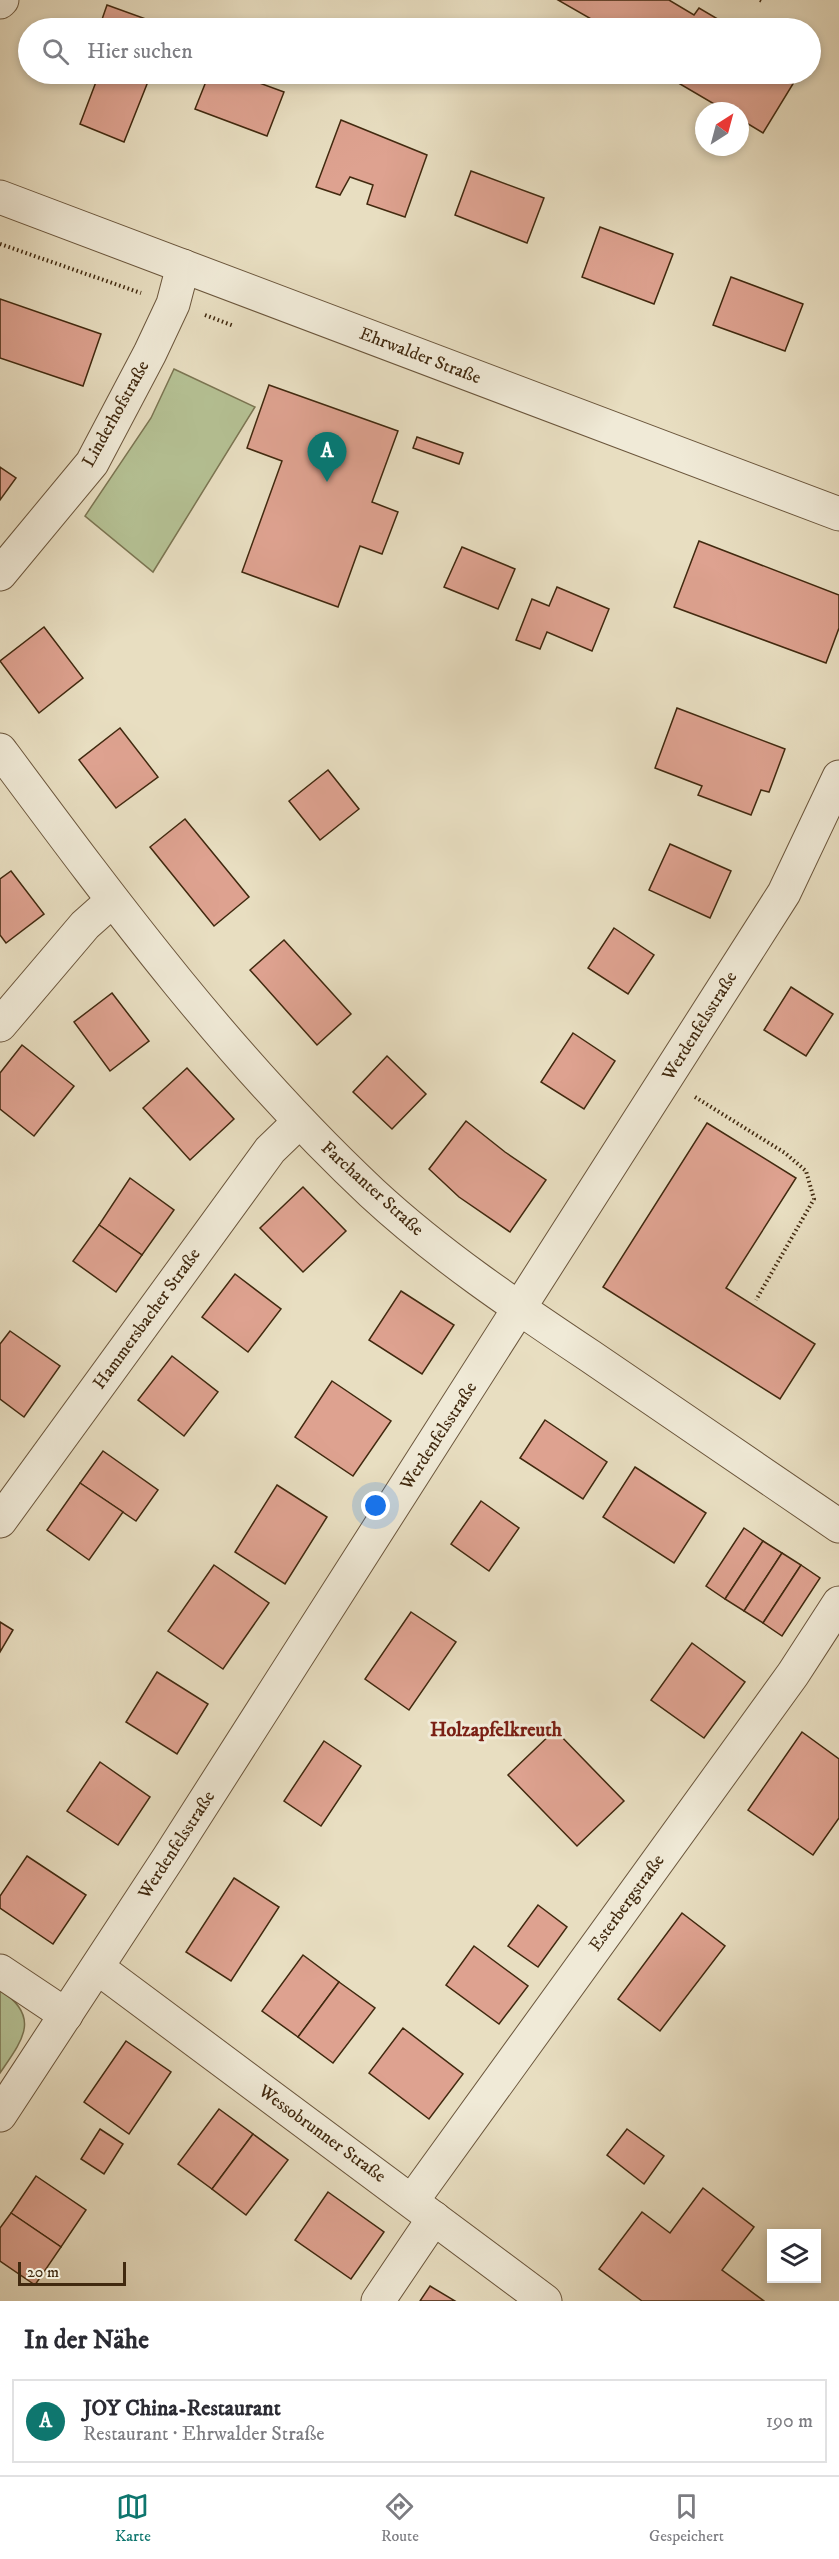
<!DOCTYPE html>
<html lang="de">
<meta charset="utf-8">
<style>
body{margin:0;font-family:"IM FELL DW Pica",serif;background:#f2f2f3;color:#2b2b33}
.controls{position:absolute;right:18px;bottom:18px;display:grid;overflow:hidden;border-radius:0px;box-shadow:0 3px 9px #0003}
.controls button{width:54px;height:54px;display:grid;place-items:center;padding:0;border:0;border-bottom:2px solid #e1e1e2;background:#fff;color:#2b2b33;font:30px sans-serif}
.compass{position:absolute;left:695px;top:102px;width:54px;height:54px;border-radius:50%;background:#fff;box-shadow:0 3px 9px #0003;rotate:36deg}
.scale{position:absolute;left:18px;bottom:15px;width:108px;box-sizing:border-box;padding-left:6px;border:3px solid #41290f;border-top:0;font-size:16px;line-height:21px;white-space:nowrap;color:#41290f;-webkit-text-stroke:4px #f0ead7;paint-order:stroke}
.you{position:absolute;left:376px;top:1506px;width:21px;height:21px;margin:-15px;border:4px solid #fff;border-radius:50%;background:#1a73e8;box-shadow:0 0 0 9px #1a73e833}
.badge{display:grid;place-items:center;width:39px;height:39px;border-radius:50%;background:#0f766e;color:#fff;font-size:20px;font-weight:700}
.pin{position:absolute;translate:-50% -50px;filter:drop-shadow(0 2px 3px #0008)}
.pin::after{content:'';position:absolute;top:32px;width:21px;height:18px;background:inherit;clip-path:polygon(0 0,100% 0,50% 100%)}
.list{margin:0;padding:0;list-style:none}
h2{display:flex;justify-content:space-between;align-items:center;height:78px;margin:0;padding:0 24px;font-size:26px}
h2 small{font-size:20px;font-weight:400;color:#7c7c81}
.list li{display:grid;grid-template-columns:39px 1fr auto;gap:18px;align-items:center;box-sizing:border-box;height:84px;margin:0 12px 12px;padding:0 12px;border:2px solid #e1e1e2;border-radius:0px}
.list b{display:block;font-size:22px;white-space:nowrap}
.list p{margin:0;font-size:20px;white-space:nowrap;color:#7c7c81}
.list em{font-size:20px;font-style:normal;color:#7c7c81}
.icon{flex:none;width:33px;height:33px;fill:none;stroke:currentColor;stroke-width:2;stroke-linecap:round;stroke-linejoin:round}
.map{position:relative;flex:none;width:839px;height:2301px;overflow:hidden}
.search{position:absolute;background:#fff;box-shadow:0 3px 9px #0003;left:18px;right:18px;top:18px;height:66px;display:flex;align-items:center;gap:15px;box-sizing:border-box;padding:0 21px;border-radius:33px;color:#7c7c81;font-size:22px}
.sheet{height:174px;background:#fff}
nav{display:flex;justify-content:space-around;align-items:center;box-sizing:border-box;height:84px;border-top:2px solid #e1e1e2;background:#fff;font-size:16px;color:#7c7c81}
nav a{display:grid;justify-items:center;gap:3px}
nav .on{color:#0f766e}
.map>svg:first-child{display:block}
</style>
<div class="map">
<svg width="839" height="2301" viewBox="0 0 839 2301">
<rect width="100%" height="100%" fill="#e8dec1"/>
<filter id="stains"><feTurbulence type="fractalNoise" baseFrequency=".00333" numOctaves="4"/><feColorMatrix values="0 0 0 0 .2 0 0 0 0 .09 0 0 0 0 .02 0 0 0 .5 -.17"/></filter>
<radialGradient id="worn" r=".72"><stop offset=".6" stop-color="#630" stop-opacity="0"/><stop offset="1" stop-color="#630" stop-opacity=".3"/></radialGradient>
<!-- green -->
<g fill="#b5c194" stroke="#7b7552" stroke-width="1.5">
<polygon points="174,369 255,407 153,572 85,516 151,418"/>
<path d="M0 1990C42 2017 22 2041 0 2073Z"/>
</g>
<!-- building -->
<g fill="#dea290" stroke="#41290f" stroke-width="1.5">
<polygon points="558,0 669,0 694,15 699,8 733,28 588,28 593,20"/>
<polygon points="107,5 168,27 167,28 99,28"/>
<polygon points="99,74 151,74 124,142 80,124"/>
<polygon points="209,74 235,74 284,92 267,136 195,109"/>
<polygon points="663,74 799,74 763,133 740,119 740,111 726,111"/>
<polygon points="341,120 427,155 405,217 367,204 373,185 350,177 340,195 316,187"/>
<polygon points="471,171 544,198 527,243 455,215"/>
<polygon points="600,227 673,254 654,304 582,277"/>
<polygon points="731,277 803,304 785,351 713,325"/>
<polygon points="0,299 101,334 83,386 0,358"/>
<polygon points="269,385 398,431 372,502 398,512 382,554 360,546 338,607 242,572 282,461 247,448"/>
<polygon points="417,437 463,453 459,464 413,448"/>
<polygon points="0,467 16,478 0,500"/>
<polygon points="699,541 839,595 839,628 826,663 674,607"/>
<polygon points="462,547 515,569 498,609 444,587"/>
<polygon points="557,587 609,609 592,651 547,632 540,649 516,640 532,599 549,606"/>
<polygon points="44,627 83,678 39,713 0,661"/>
<polygon points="677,708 785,749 769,792 761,790 751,815 698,795 702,786 655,768"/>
<polygon points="120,728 158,777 116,808 79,760"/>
<polygon points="328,770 359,809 320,840 289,801"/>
<polygon points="185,819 249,897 214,926 150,847"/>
<polygon points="670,844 731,871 710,918 649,890"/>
<polygon points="11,871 44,914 6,943 0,935 0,879"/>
<polygon points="614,928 654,955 628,994 588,968"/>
<polygon points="284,940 351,1014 317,1045 250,970"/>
<polygon points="791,987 833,1014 806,1056 764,1030"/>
<polygon points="112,993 149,1041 110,1071 74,1022"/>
<polygon points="573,1033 615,1061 584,1109 541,1082"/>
<polygon points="22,1045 74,1086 34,1136 0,1109 0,1073"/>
<polygon points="387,1056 426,1094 392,1129 353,1092"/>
<polygon points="187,1068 234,1119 190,1160 143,1108"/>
<polygon points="466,1121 505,1152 546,1180 510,1232 459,1197 429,1169"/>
<polygon points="707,1123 796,1178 726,1288 815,1344 780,1399 603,1287"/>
<polygon points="130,1178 174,1210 142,1255 99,1225"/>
<polygon points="303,1187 346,1231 303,1272 260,1228"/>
<polygon points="99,1225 142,1255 116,1292 73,1261"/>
<polygon points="235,1274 281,1309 248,1352 202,1317"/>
<polygon points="401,1291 454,1325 422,1374 369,1340"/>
<polygon points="10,1331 60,1366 24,1417 0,1399 0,1344"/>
<polygon points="172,1356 218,1392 184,1436 138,1400"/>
<polygon points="332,1381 391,1421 353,1476 295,1437"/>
<polygon points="545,1420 607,1462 583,1499 520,1458"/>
<polygon points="103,1451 158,1490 136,1521 80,1483"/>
<polygon points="635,1467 706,1513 674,1563 603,1517"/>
<polygon points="80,1483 123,1512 89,1560 47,1530"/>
<polygon points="277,1485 327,1517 285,1584 235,1552"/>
<polygon points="481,1501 519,1528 489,1571 451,1544"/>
<polygon points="744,1528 763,1541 725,1599 706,1586"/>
<polygon points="763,1541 782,1553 744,1611 725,1599"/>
<polygon points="782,1553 801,1565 763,1623 744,1611"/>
<polygon points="214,1565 269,1603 223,1669 168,1631"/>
<polygon points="801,1565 820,1578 782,1636 763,1623"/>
<polygon points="411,1612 456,1642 409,1710 365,1679"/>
<polygon points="0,1622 13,1630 0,1652"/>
<polygon points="692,1643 745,1682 704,1738 651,1700"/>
<polygon points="157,1672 208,1704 177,1754 126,1722"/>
<polygon points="555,1730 624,1801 577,1846 508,1775"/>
<polygon points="802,1732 839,1759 839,1818 813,1855 748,1810"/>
<polygon points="324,1741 361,1766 321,1826 284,1801"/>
<polygon points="100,1762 150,1797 118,1845 67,1811"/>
<polygon points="27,1856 86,1895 53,1944 0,1908 0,1896"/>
<polygon points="234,1878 279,1907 231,1981 186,1952"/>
<polygon points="538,1905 567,1927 538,1967 508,1946"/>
<polygon points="682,1913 725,1946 660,2031 618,1999"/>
<polygon points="474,1946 528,1986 499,2024 446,1985"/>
<polygon points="303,1955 339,1982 298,2037 262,2011"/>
<polygon points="339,1982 375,2008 333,2063 298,2037"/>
<polygon points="403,2028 463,2074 429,2119 369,2073"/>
<polygon points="126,2041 171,2072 129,2134 84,2102"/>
<polygon points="219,2109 253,2134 212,2189 178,2164"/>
<polygon points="100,2129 123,2144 104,2174 81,2159"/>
<polygon points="627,2129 664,2156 644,2184 607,2155"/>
<polygon points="253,2134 288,2160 246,2215 212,2189"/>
<polygon points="36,2176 86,2210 61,2247 11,2213"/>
<polygon points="703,2188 754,2227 722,2270 764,2301 642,2301 599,2269 642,2212 670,2233"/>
<polygon points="328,2192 384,2232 351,2279 295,2240"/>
<polygon points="11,2213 61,2247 35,2285 0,2261 0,2228"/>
<polygon points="430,2286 455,2301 420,2301"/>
</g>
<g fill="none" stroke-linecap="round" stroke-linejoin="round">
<defs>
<g id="minor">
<polyline points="0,2 2,0"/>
<polyline points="0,197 839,514"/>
<polyline points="0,574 92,463 150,353 173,304 183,266"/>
<path d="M0 750C116 906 230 1060 372 1193 439 1255 515 1306 590 1356 673 1413 756 1469 839 1526"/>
<polyline points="0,1025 85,925 112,901"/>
<polyline points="0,1521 270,1150 299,1122"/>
<polyline points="98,1968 545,2301"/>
<polyline points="0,1971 66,2015"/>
<polyline points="0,2115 169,1857 784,893 839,777"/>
<polyline points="412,2201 793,1674 839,1603"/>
<polyline points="378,2301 434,2218"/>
</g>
</defs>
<!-- minor casing -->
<use href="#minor" stroke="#6b563c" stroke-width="35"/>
<!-- path -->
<g stroke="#41290f" stroke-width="4" stroke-dasharray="1.5 3" stroke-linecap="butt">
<polyline points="760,0 764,2"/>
<polyline points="0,244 141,293"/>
<polyline points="205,315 234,326"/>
<polyline points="695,1097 785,1153 806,1171 814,1199 756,1300"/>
</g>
<!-- minor -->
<use href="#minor" stroke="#f0ead7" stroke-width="33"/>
</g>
<g text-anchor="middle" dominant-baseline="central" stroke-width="6" stroke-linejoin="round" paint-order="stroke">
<!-- street labels -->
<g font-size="18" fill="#41290f" stroke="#f0ead7">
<text transform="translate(420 356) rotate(21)">Ehrwalder Straße</text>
<text transform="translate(116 414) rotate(-61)">Linderhofstraße</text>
<text transform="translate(700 1026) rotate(-58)">Werdenfelsstraße</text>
<text transform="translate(372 1189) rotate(42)">Farchanter Straße</text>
<text transform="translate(147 1319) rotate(-54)">Hammersbacher Straße</text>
<text transform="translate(439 1436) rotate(-57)">Werdenfelsstraße</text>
<text transform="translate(177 1845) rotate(-57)">Werdenfelsstraße</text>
<text transform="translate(627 1903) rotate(-54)">Esterbergstraße</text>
<text transform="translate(322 2134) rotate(36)">Wessobrunner Straße</text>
</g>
<!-- neighbourhood labels -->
<g font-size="20" font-weight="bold" fill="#7a1f14" stroke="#f0ead7">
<text x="496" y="1730">Holzapfelkreuth</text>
</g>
</g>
<rect width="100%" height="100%" filter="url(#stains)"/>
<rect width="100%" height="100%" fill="url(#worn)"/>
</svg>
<div class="controls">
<button><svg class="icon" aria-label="layers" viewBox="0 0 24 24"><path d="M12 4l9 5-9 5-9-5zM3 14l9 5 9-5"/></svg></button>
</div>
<svg class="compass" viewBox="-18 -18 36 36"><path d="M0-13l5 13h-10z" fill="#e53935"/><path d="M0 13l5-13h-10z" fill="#7c7c81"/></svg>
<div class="scale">20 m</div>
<div class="you"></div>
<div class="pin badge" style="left:327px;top:482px">A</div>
<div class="search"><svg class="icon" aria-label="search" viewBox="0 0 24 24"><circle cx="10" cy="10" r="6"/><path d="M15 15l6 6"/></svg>Hier suchen</div>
</div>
<section class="sheet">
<h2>In der Nähe<small></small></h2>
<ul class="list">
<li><span class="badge">A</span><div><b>JOY China-Restaurant</b><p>Restaurant · Ehrwalder Straße</p></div><em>190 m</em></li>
</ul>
</section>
<nav>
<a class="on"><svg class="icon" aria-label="map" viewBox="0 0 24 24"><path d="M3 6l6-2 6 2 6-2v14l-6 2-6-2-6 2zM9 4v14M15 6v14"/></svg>Karte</a>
<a><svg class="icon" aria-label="directions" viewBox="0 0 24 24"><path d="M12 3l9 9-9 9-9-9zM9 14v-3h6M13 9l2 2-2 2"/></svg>Route</a>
<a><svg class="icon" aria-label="saved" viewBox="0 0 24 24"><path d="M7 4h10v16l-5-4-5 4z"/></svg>Gespeichert</a>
</nav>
